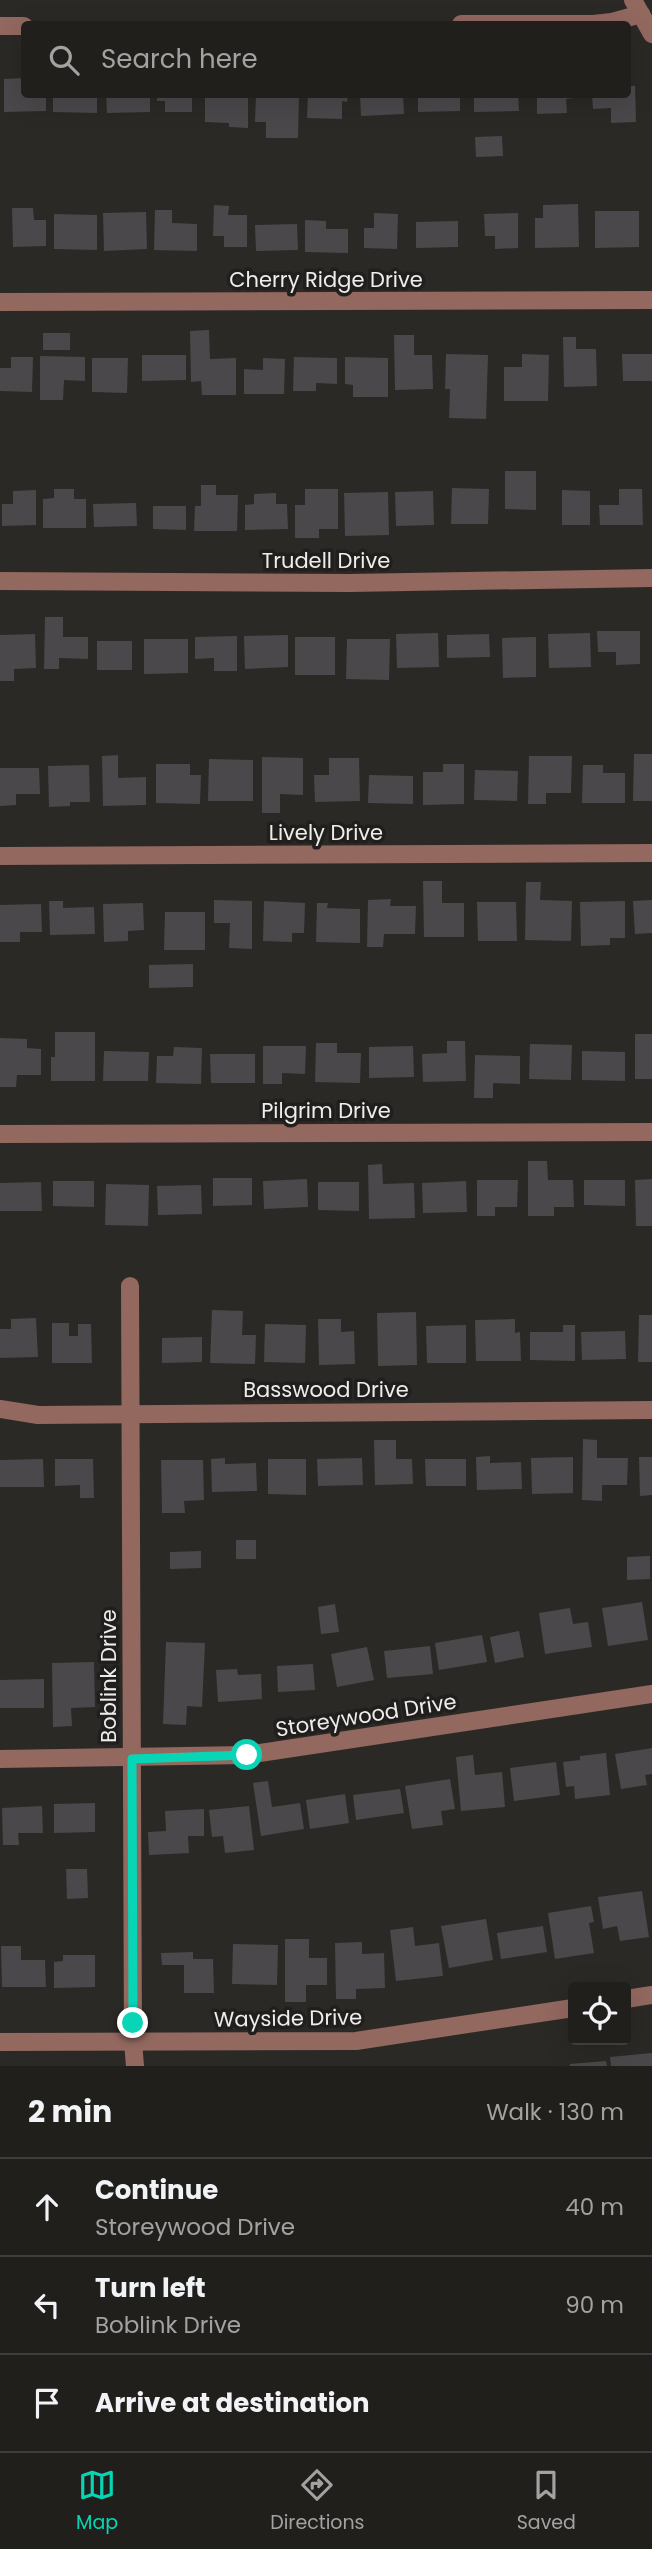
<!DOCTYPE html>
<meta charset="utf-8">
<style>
body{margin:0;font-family:Poppins,sans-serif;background:#2d2c29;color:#f1f3f6}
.controls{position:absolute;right:21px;bottom:21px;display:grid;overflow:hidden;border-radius:7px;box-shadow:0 7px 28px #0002}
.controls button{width:63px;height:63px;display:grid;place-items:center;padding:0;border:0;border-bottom:2px solid #3d3d3b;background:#201f1c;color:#f1f3f6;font:35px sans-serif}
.stop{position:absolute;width:21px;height:21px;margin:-16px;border:5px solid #08d5b5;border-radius:50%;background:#fff}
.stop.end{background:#08d5b5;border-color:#fff;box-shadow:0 2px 7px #0008}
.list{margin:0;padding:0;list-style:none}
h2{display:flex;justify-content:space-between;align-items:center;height:91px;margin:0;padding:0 28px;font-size:30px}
h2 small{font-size:23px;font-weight:400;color:#a2a2a3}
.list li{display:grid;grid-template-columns:46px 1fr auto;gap:21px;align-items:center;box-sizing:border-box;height:98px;padding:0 28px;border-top:2px solid #3d3d3b}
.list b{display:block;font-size:26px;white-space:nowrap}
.list p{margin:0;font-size:23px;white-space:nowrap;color:#a2a2a3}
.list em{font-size:23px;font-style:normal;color:#a2a2a3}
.icon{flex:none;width:38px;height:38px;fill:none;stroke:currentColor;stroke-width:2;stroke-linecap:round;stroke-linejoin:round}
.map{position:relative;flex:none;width:652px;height:2066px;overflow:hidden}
.search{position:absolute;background:#201f1c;box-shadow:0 7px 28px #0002;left:21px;right:21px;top:21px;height:77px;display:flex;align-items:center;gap:18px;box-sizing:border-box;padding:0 24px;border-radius:7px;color:#a2a2a3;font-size:26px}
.sheet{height:385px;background:#201f1c}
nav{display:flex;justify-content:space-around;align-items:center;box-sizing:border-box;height:98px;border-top:2px solid #3d3d3b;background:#201f1c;font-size:19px;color:#a2a2a3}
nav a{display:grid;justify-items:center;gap:4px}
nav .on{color:#08d5b5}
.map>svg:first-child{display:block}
</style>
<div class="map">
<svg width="652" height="2066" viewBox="0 0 652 2066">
<rect width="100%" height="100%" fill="#2b2926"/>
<!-- building -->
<g fill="#4a484b">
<polygon points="24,78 24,94 46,94 46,111 4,112 4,79"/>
<polygon points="628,86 635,86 636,122 611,123 611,108 593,109 592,94 628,94"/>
<polygon points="53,94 97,94 97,113 53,112"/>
<polygon points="106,94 150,94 150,112 107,113"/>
<polygon points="157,94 192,94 192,112 165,112 165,101 157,101"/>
<polygon points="205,94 248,94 248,128 229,127 229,123 205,122"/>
<polygon points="256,94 299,94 298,138 266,138 266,122 255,122"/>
<polygon points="308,94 348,94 347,102 342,101 342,119 307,118"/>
<polygon points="360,94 403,94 404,114 361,116"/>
<polygon points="418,94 460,94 460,111 418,112"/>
<polygon points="474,94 518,94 519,111 474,112"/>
<polygon points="537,94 574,94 574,98 566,99 567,113 537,114"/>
<polygon points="502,136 503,156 476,157 475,137"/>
<polygon points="578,204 579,247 535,248 535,218 543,218 543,205"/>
<polygon points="214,205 229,206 228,215 247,215 247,247 224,247 224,236 213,236"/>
<polygon points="12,208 33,208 34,220 46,220 46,246 13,247"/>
<polygon points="155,210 172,210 172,223 197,224 197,251 154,250"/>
<polygon points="595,211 639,211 639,247 595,248"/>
<polygon points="146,212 147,249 104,251 103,213"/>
<polygon points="374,213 398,214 397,249 364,248 364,228 374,228"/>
<polygon points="518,213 518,248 495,249 495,236 485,236 484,214"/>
<polygon points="54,214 97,215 97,250 54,249"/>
<polygon points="305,220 326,221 326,229 348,229 348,253 305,252"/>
<polygon points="458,221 458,247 416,248 416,222"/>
<polygon points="297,224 298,250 256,251 255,225"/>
<polygon points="209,330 210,359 236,358 236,395 202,395 201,381 191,382 190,331"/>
<rect x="43" y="333" width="27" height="17"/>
<polygon points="394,335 414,335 414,355 432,355 433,389 395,390"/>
<polygon points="563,337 576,337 576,349 596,349 597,386 564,387"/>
<polygon points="446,354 488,355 486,419 449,418 450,389 445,389"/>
<polygon points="522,354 549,355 548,401 504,401 504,367 522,367"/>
<polygon points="622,354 652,354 652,381 623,381"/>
<polygon points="142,355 186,355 186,380 142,381"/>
<polygon points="40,356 85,357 85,381 64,380 63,400 40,400"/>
<polygon points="11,357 33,357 32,392 0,391 0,368 11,368"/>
<polygon points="294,357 337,358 337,384 316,383 316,391 293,391"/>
<polygon points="345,357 388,358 388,397 353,397 353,385 345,384"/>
<polygon points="92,358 128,358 127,393 92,392"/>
<polygon points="263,358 285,359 284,394 244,394 244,369 263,370"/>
<polygon points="505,471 536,471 536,510 505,509"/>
<polygon points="201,485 216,485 216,495 238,495 237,531 194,531 195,506 201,506"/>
<polygon points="452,488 489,489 488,524 451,524"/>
<polygon points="54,489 74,489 74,499 86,499 86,528 43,528 43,499 54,498"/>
<polygon points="305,489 338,489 338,529 319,529 319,538 295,538 295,505 305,505"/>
<polygon points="619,489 642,489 643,525 600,525 599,505 619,505"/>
<polygon points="36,490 36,525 2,526 2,504 13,504 13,491"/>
<polygon points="562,490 590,491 590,525 562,525"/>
<polygon points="433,491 434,525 396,526 395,492"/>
<polygon points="388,492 389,535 345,536 344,493"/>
<polygon points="276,493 276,504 287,504 288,529 245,530 245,505 254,504 254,494"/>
<polygon points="136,503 137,526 94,527 93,504"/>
<polygon points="153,506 186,506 186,530 153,529"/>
<polygon points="45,617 63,617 63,637 88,637 88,659 59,658 59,669 44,669"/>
<polygon points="597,631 640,631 640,664 616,665 616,652 598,652"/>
<polygon points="438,633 439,667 397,668 396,634"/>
<polygon points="590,633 591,667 549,668 548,634"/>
<polygon points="35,634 36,668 14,669 14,681 0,681 0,635"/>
<polygon points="489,634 490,657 447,658 447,635"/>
<polygon points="288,635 288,667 245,669 244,636"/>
<polygon points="237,636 237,671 214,671 214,658 195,659 195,637"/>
<rect x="295" y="637" width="40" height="38"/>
<polygon points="536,637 536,677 503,678 502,638"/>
<polygon points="144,639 188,639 188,673 144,674"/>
<polygon points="347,639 390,639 389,680 346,679"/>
<rect x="97" y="641" width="35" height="29"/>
<polygon points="634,754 652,754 652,801 633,801"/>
<polygon points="118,755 118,778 146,777 146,805 103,806 102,756"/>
<polygon points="529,756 572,756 571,793 546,793 546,804 528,804"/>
<polygon points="262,757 303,758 303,795 280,794 280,813 262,813"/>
<polygon points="329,758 359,758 360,801 315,802 314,775 329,775"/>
<polygon points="209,759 253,760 253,801 208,801"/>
<polygon points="156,764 190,764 190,775 201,775 200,804 156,803"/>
<polygon points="443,764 464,764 464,804 423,805 423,772 443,772"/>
<polygon points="89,765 90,802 70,802 70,806 49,807 48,766"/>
<polygon points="583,765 603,765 603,773 625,773 625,803 582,803"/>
<polygon points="0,768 39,768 40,794 16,794 16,805 0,806"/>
<polygon points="475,770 518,771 517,801 474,800"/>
<polygon points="369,775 413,776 413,804 368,803"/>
<polygon points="423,881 442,881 442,903 464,903 464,937 424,937"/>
<polygon points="526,882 541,882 540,900 572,901 571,941 525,940"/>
<polygon points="391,899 390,906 416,906 415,934 384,934 383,947 367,947 368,900"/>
<polygon points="214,900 252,901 252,949 229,948 230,923 214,923"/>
<polygon points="652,900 652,933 635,934 633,901"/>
<polygon points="49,901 63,901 63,908 94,907 95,934 50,935"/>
<polygon points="264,901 305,903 304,933 292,933 292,942 263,941"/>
<polygon points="625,901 625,938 610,938 610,945 581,946 580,902"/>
<polygon points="477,902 516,902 517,941 478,941"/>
<polygon points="143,903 144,930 128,931 128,941 104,942 103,904"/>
<polygon points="317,903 328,903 327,908 360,909 360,943 316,942"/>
<polygon points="41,904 42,932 20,932 20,942 0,942 0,905"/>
<polygon points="165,912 205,912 205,950 164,950"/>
<polygon points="193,964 193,987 149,988 149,965"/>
<polygon points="55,1032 95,1032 95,1081 51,1081 51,1057 55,1057"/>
<rect x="635" y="1034" width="17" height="45"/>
<polygon points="0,1038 27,1039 27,1048 41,1049 41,1075 17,1075 16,1087 0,1087"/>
<polygon points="447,1041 465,1041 466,1081 423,1082 422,1054 447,1053"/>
<polygon points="316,1043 337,1043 337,1053 361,1053 360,1083 315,1082"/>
<polygon points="530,1044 572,1045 571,1080 529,1079"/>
<polygon points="263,1046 306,1046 305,1074 282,1073 282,1084 263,1084"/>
<polygon points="413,1046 414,1077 369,1078 369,1047"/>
<polygon points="174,1047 202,1048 201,1084 156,1083 157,1056 173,1056"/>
<polygon points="104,1051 149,1052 148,1081 103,1081"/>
<polygon points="582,1051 625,1052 625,1081 582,1080"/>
<polygon points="210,1054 255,1054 255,1083 211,1083"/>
<polygon points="475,1055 520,1056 520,1084 493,1083 493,1098 474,1098"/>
<polygon points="528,1161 547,1161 548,1180 573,1180 574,1207 554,1207 554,1216 528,1216"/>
<polygon points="382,1164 383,1184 414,1183 415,1218 369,1219 368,1165"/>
<polygon points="213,1178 252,1178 252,1205 213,1206"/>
<polygon points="307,1179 308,1207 264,1209 263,1181"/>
<polygon points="652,1179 652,1226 636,1226 635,1180"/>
<polygon points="477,1180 518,1180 517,1207 495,1207 495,1216 477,1216"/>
<polygon points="584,1180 625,1180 625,1206 584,1205"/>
<polygon points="53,1181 94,1181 94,1207 53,1206"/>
<polygon points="466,1181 467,1212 423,1213 422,1183"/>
<polygon points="41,1182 42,1211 0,1211 0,1183"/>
<polygon points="318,1182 359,1182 359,1211 318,1210"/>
<polygon points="106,1184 149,1185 148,1226 105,1225"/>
<polygon points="201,1185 202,1214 158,1215 157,1186"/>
<polygon points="212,1310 243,1311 242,1335 256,1335 255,1364 210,1363"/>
<polygon points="416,1312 417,1365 378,1366 377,1313"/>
<polygon points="639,1315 652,1315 652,1362 638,1362"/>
<polygon points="36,1318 38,1357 0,1358 0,1329 11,1329 11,1319"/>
<polygon points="318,1319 341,1319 341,1332 354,1331 355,1364 319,1365"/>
<polygon points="515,1319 515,1333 520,1332 521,1361 476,1361 475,1320"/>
<polygon points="52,1323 69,1323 69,1336 78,1336 78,1324 91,1324 92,1363 52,1363"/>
<polygon points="265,1324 306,1325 305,1363 264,1362"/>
<polygon points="466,1325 466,1363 427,1363 426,1326"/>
<polygon points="563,1325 575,1325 575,1361 530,1360 530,1332 563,1332"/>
<polygon points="625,1331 626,1359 582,1360 581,1332"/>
<polygon points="202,1337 202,1362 162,1363 162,1338"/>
<polygon points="583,1439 597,1440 597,1458 628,1458 627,1485 602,1485 602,1501 582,1500"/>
<polygon points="374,1440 396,1440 396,1459 412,1459 413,1484 375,1485"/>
<polygon points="490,1456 490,1463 521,1462 522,1489 477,1490 476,1457"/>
<polygon points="573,1457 573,1493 532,1494 531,1458"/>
<polygon points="639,1457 652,1457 652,1495 640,1496"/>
<polygon points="225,1458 225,1464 256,1463 257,1491 212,1492 211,1459"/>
<polygon points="362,1458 363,1485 318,1486 317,1459"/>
<polygon points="43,1459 44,1487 0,1487 0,1460"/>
<polygon points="55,1459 93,1459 94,1498 80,1498 80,1485 55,1486"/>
<polygon points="268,1459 306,1459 306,1495 268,1494"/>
<polygon points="425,1459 466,1459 466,1486 426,1486"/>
<polygon points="161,1460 203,1460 204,1500 184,1501 185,1513 162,1513"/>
<rect x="236" y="1540" width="20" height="19"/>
<polygon points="201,1551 201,1568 170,1569 170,1552"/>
<polygon points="650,1556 650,1579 627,1580 627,1557"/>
<polygon points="642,1602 648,1640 608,1646 602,1608"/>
<polygon points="335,1604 339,1632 321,1634 318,1607"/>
<polygon points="570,1608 573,1624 588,1622 592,1647 545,1654 539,1613"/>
<polygon points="519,1631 524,1657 495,1663 490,1637"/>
<polygon points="482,1635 487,1662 439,1670 435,1643"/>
<polygon points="166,1642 205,1643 202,1707 187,1706 186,1725 163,1724"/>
<polygon points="430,1646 433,1674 387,1678 384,1651"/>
<polygon points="367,1647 374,1680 337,1687 331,1654"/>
<polygon points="94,1662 95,1707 71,1708 72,1726 53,1727 52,1663"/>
<polygon points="313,1664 315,1690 278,1692 277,1666"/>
<polygon points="237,1669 238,1675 261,1674 262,1699 218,1702 216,1670"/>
<polygon points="44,1679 44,1708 0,1708 0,1680"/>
<polygon points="652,1748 652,1774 645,1775 647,1785 621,1789 615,1754"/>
<polygon points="606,1753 610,1795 575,1799 574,1786 566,1787 563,1762 580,1760 580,1756"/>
<polygon points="473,1755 475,1775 502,1772 505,1807 461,1811 456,1757"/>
<polygon points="556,1762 560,1795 514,1801 510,1768"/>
<polygon points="450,1779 455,1809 441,1811 443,1825 412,1829 405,1786"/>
<polygon points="268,1781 272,1807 300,1803 304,1829 261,1836 253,1783"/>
<polygon points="400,1789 404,1813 356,1820 353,1795"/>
<polygon points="345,1794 349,1823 310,1829 306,1800"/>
<polygon points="95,1803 95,1832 54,1833 54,1804"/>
<polygon points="42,1806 43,1833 18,1833 19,1845 3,1845 2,1808"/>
<polygon points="249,1806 254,1850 225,1853 223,1836 212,1837 209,1810"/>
<polygon points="204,1809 204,1836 188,1836 189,1853 149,1855 148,1832 166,1831 165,1811"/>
<polygon points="66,1869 87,1869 88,1898 67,1899"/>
<polygon points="642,1891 649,1937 620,1941 617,1926 603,1929 598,1897"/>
<polygon points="591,1906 594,1922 589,1923 594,1953 555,1959 548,1913"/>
<polygon points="486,1919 493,1960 449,1968 441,1926"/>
<polygon points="543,1926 547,1952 501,1959 497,1933"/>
<polygon points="413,1927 415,1946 439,1943 443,1976 396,1981 390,1930"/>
<polygon points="285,1939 309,1939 309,1958 327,1958 327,1985 306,1985 306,2002 285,2002"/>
<polygon points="362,1942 362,1954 384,1953 385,1988 356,1989 356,1999 336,1999 335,1943"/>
<polygon points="233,1944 278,1945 277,1985 232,1984"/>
<polygon points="1,1946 21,1946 21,1960 45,1960 46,1987 2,1987"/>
<polygon points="193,1952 193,1959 213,1959 214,1993 184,1993 184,1965 162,1965 161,1953"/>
<polygon points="63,1955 95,1955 95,1987 54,1988 54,1962 63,1961"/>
<polygon points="652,2053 652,2066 611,2066 610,2057"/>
<polygon points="606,2061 607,2066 570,2066 570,2064"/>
</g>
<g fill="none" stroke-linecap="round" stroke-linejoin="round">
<!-- minor -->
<g stroke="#92685f" stroke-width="18">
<polyline points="633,0 652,34"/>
<polyline points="461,24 593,24 612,22 641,14"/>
<polyline points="0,26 24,26"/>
<polyline points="0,302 652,300"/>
<polyline points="0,581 349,583 652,578"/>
<polyline points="0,856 652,853"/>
<polyline points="0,1134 652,1132"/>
<polyline points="130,1286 133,2042 135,2066"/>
<polyline points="0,1409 38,1415 652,1410"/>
<polyline points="0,1759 247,1755 652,1694"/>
<polyline points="626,1999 652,1995"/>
<polyline points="0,2042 356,2041 573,2008"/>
</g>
</g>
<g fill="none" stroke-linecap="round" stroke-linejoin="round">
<!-- route -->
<polyline stroke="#08d5b5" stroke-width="9" points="133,2023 132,1759 247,1755"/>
</g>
<g text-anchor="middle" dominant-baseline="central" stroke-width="7" stroke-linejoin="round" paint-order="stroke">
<!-- street labels -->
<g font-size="21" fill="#efedec" stroke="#211f1d">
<text x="326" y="279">Cherry Ridge Drive</text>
<text x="326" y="560">Trudell Drive</text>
<text x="326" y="832">Lively Drive</text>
<text x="326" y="1110">Pilgrim Drive</text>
<text x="326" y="1389">Basswood Drive</text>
<text transform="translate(108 1676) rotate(-90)">Boblink Drive</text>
<text transform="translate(366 1715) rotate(-9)">Storeywood Drive</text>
<text transform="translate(288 2018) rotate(-1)">Wayside Drive</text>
</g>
</g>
</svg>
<div class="controls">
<button><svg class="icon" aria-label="locate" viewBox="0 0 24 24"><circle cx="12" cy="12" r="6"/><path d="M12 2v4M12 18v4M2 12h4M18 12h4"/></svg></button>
</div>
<div class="stop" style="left:247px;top:1755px"></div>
<div class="stop end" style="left:133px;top:2023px"></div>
<div class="search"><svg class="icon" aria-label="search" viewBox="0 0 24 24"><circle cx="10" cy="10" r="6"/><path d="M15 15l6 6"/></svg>Search here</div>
</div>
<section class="sheet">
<h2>2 min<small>Walk · 130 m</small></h2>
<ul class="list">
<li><svg class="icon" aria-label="ahead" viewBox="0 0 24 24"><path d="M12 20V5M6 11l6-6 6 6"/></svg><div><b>Continue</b><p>Storeywood Drive</p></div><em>40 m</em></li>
<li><svg class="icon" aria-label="left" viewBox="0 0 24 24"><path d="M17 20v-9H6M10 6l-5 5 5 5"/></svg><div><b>Turn left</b><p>Boblink Drive</p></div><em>90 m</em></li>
<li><svg class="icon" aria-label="arrive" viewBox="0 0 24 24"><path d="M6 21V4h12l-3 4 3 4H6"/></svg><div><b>Arrive at destination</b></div></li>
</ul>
</section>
<nav>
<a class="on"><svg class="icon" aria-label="map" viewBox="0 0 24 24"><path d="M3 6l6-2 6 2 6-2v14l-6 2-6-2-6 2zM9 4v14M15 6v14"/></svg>Map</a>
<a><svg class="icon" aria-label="directions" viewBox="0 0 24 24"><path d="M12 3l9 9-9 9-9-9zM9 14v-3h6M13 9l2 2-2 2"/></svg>Directions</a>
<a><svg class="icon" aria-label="saved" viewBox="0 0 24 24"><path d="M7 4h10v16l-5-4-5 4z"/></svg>Saved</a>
</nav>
